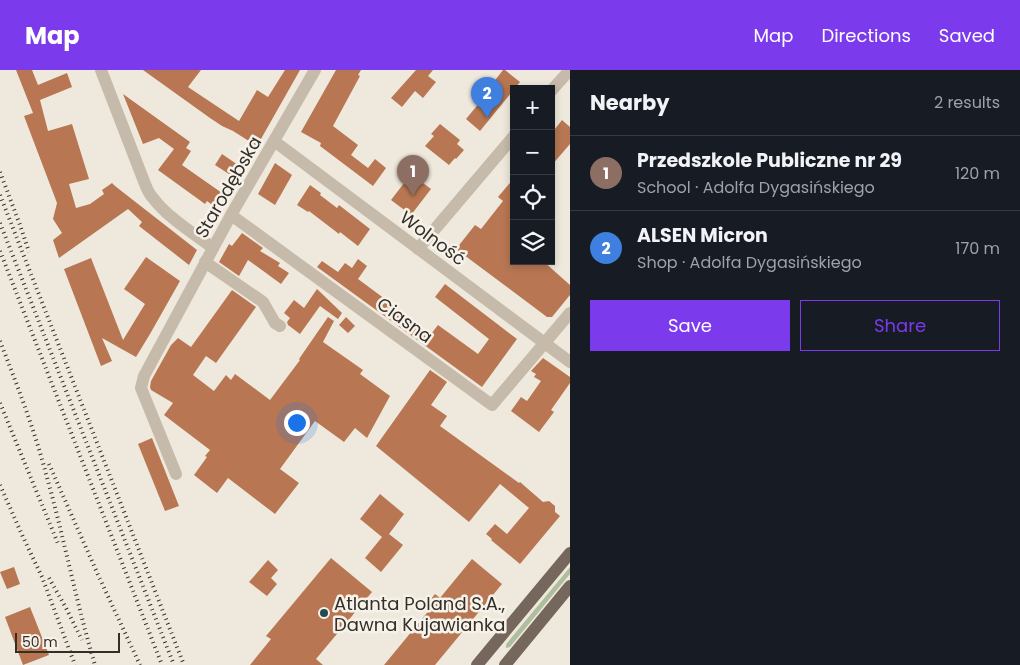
<!DOCTYPE html>
<meta charset="utf-8">
<style>
body{margin:0;font-family:Poppins,sans-serif;background:#242831;color:#f1f3f6}
.controls{position:absolute;right:15px;top:15px;display:grid;overflow:hidden;border-radius:0px;box-shadow:0 2px 8px #0003}
.controls button{width:45px;height:45px;display:grid;place-items:center;padding:0;border:0;border-bottom:1px solid #363941;background:#171b24;color:#f1f3f6;font:25px sans-serif}
.scale{position:absolute;left:15px;bottom:12px;width:105px;box-sizing:border-box;padding-left:5px;border:2px solid #342e29;border-top:0;font-size:14px;line-height:18px;white-space:nowrap;color:#342e29;-webkit-text-stroke:4px #f7f2e9;paint-order:stroke}
.you{position:absolute;left:296px;top:352px;width:18px;height:18px;margin:-12px;border:4px solid #fff;border-radius:50%;background:#1a73e8;box-shadow:0 0 0 8px #1a73e833}
.badge{display:grid;place-items:center;width:32px;height:32px;border-radius:50%;background:#7c3aed;color:#fff;font-size:16px;font-weight:700}
.pin{position:absolute;translate:-50% -41px;filter:drop-shadow(0 1px 2px #0008)}
.pin::after{content:'';position:absolute;top:26px;width:18px;height:15px;background:inherit;clip-path:polygon(0 0,100% 0,50% 100%)}
.list{margin:0;padding:0;list-style:none}
h2{display:flex;justify-content:space-between;align-items:center;height:65px;margin:0;padding:0 20px;font-size:21px}
h2 small{font-size:16px;font-weight:400;color:#9ea1a6}
.list li{display:grid;grid-template-columns:32px 1fr auto;gap:15px;align-items:center;box-sizing:border-box;height:75px;padding:0 20px;border-top:1px solid #363941}
.list b{display:block;font-size:19px;white-space:nowrap}
.list p{margin:0;font-size:16px;white-space:nowrap;color:#9ea1a6}
.list em{font-size:16px;font-style:normal;color:#9ea1a6}
.actions{display:flex;gap:10px;padding:15px 20px}
.actions a{flex:1;padding:11px 0;border:1px solid #7c3aed;border-radius:0px;text-align:center;font-size:18px;color:#7c3aed}
.actions .main{background:#7c3aed;color:#fff}
.icon{flex:none;width:28px;height:28px;fill:none;stroke:currentColor;stroke-width:2;stroke-linecap:round;stroke-linejoin:round}
.map{position:relative;flex:none;width:570px;height:595px;overflow:hidden}
header{display:flex;align-items:center;gap:30px;box-sizing:border-box;height:70px;padding:0 25px;background:#7c3aed;color:#fff}
header strong{font-size:24px}
nav{display:flex;gap:28px;margin-inline-start:auto;font-size:18px}
main{display:flex}
aside{flex:1;background:#171b24}
.map>svg:first-child{display:block}
</style>
<header>
<strong>Map</strong>
<nav><a>Map</a><a>Directions</a><a>Saved</a></nav>
</header>
<main>
<div class="map">
<svg width="570" height="595" viewBox="0 0 570 595">
<rect width="100%" height="100%" fill="#efe9dd"/>
<!-- green -->
<polygon fill="#afbd9f" points="570,497 570,504 510,577 506,578 506,575 507,573"/>
<!-- building -->
<g fill="#b87752">
<polygon points="16,0 32,0 38,15 67,3 72,17 40,30 48,61 72,54 89,109 69,114 76,138 90,134 104,124 102,120 112,113 115,116 197,180 189,195 139,156 142,152 128,139 59,188 53,170 62,163 53,149 57,133 24,46 33,43"/>
<polygon points="143,0 201,0 188,17 239,51 257,20 268,27 285,0 300,0 257,76 233,61 222,56 210,48"/>
<polygon points="336,0 361,0 358,5 360,6 333,56 358,75 351,85 368,98 375,89 386,98 373,116 320,76 321,73 301,62"/>
<polygon points="416,0 433,0 428,6 436,12 423,28 415,21 402,37 391,28"/>
<polygon points="503,0 505,0 520,12 480,61 466,49 490,20 489,18"/>
<polygon points="123,24 190,72 186,78 191,81 182,95 222,123 215,137 207,131 205,134 158,100 174,79 159,68 143,74"/>
<polygon points="562,50 570,57 570,74 551,96 551,64"/>
<polygon points="440,54 460,70 457,74 464,80 456,89 455,88 449,95 425,76 434,66 431,64"/>
<polygon points="222,84 238,95 232,106 215,95"/>
<polygon points="275,93 292,105 275,135 258,124"/>
<polygon points="411,104 431,119 411,145 391,130"/>
<polygon points="514,108 514,191 543,191 570,215 570,225 552,247 547,247 456,179 475,155 481,159 503,131 498,127"/>
<polygon points="310,115 321,123 320,125 337,138 339,135 370,159 358,176 340,162 339,164 309,141 308,142 297,135"/>
<polygon points="242,163 263,178 260,181 280,193 278,196 289,203 281,214 248,190 239,206 219,192 229,174 232,176"/>
<polygon points="146,187 180,211 150,264 136,287 102,268 112,291 101,296 64,199 91,188 123,270 145,234 124,219"/>
<polygon points="358,189 367,196 358,209 404,243 401,247 428,268 438,255 478,284 489,269 435,227 445,214 517,269 482,317 317,197 322,191 338,202 345,193 352,198"/>
<polygon points="317,219 342,243 338,249 320,236 300,264 288,255 287,252 290,248 284,243 294,230 304,238"/>
<polygon points="232,220 256,237 216,293 206,286 193,305 214,321 226,305 231,310 235,304 270,330 300,290 299,289 328,247 334,251 323,272 363,300 360,304 390,326 367,368 355,358 344,372 315,351 280,399 299,413 275,444 228,408 217,423 194,405 207,387 205,386 210,380 164,345 173,333 151,320 150,317 151,311 171,275 178,268 191,277"/>
<polygon points="346,247 355,256 348,263 339,255"/>
<polygon points="543,288 570,307 570,313 551,340 554,342 539,362 511,341 521,327 527,331 541,311 534,307 536,304 531,301"/>
<polygon points="430,300 447,312 431,335 447,346 440,356 519,413 520,412 543,432 549,431 555,436 555,442 560,446 520,494 491,470 492,469 486,464 495,454 507,464 529,438 500,414 469,452 376,376"/>
<polygon points="152,368 179,436 165,441 138,374"/>
<polygon points="380,424 404,444 389,464 403,475 381,502 365,488 382,467 360,449"/>
<polygon points="331,488 372,522 316,589 323,595 250,595 271,569 266,566"/>
<polygon points="472,489 502,514 435,595 384,595 431,538 427,534 435,524 440,528"/>
<polygon points="268,490 278,500 271,508 277,514 267,526 249,512"/>
<polygon points="14,497 20,514 7,519 0,502"/>
<polygon points="30,537 49,585 23,595 5,547"/>
</g>
<g fill="none" stroke-linecap="round" stroke-linejoin="round">
<!-- minor -->
<g stroke="#c6baaa" stroke-width="12">
<path d="M101 0 145 114C147 119 149 124 153 128 167 147 193 163 213 178"/>
<polyline points="551,21 569,1"/>
<polyline points="274,71 570,292"/>
<polyline points="231,145 492,335 570,243"/>
<polyline points="418,179 514,66"/>
<polyline points="205,192 263,232 275,253 280,256"/>
<polyline points="176,404 141,318 144,306 231,145 315,0"/>
</g>
<!-- major -->
<g stroke="#75675c" stroke-width="12">
<polyline points="477,595 570,483"/>
<polyline points="505,595 570,516"/>
</g>
<!-- rail -->
<g stroke="#342e29" stroke-width="4" stroke-dasharray="1 4" stroke-linecap="butt">
<polyline points="0,102 20,155 29,182"/>
<polyline points="0,125 184,595"/>
<polyline points="0,153 174,595"/>
<polyline points="0,181 162,595"/>
<path d="M0 271C17 315 34 358 46 404 64 467 76 532 95 595"/>
<polyline points="0,333 59,476"/>
<polyline points="49,394 99,507 140,595"/>
<polyline points="0,415 23,467 42,507 75,595"/>
<polyline points="49,508 66,538 82,570"/>
</g>
</g>
<!-- markers -->
<circle fill="#234951" stroke="#f7f2e9" stroke-width="2" cx="324" cy="543" r="5"/>
<g text-anchor="middle" dominant-baseline="central" stroke-width="5" stroke-linejoin="round" paint-order="stroke">
<!-- street labels -->
<g font-size="18" fill="#342e29" stroke="#f7f2e9">
<text transform="translate(228 117) rotate(-60)">Starodębska</text>
<text transform="translate(433 168) rotate(37)">Wolność</text>
<text transform="translate(405 250) rotate(36)">Ciasna</text>
</g>
<!-- poi labels -->
<g font-size="18" fill="#342e29" stroke="#f7f2e9" text-anchor="start">
<text x="334" y="533">Atlanta Poland S.A.,<tspan x="334" dy="21">Dawna Kujawianka</tspan></text>
</g>
</g>
</svg>
<div class="controls">
<button>+</button>
<button>−</button>
<button><svg class="icon" aria-label="locate" viewBox="0 0 24 24"><circle cx="12" cy="12" r="6"/><path d="M12 2v4M12 18v4M2 12h4M18 12h4"/></svg></button>
<button><svg class="icon" aria-label="layers" viewBox="0 0 24 24"><path d="M12 4l9 5-9 5-9-5zM3 14l9 5 9-5"/></svg></button>
</div>
<div class="scale">50 m</div>
<div class="you"></div>
<div class="pin badge" style="left:413px;top:126px;background:#8d6e63">1</div>
<div class="pin badge" style="left:487px;top:48px;background:#3f7fe0">2</div>
</div>
<aside>
<h2>Nearby<small>2 results</small></h2>
<ul class="list">
<li><span class="badge" style="background:#8d6e63">1</span><div><b>Przedszkole Publiczne nr 29</b><p>School · Adolfa Dygasińskiego</p></div><em>120 m</em></li>
<li><span class="badge" style="background:#3f7fe0">2</span><div><b>ALSEN Micron</b><p>Shop · Adolfa Dygasińskiego</p></div><em>170 m</em></li>
</ul>
<div class="actions"><a class="main">Save</a><a>Share</a></div>
</aside>
</main>
